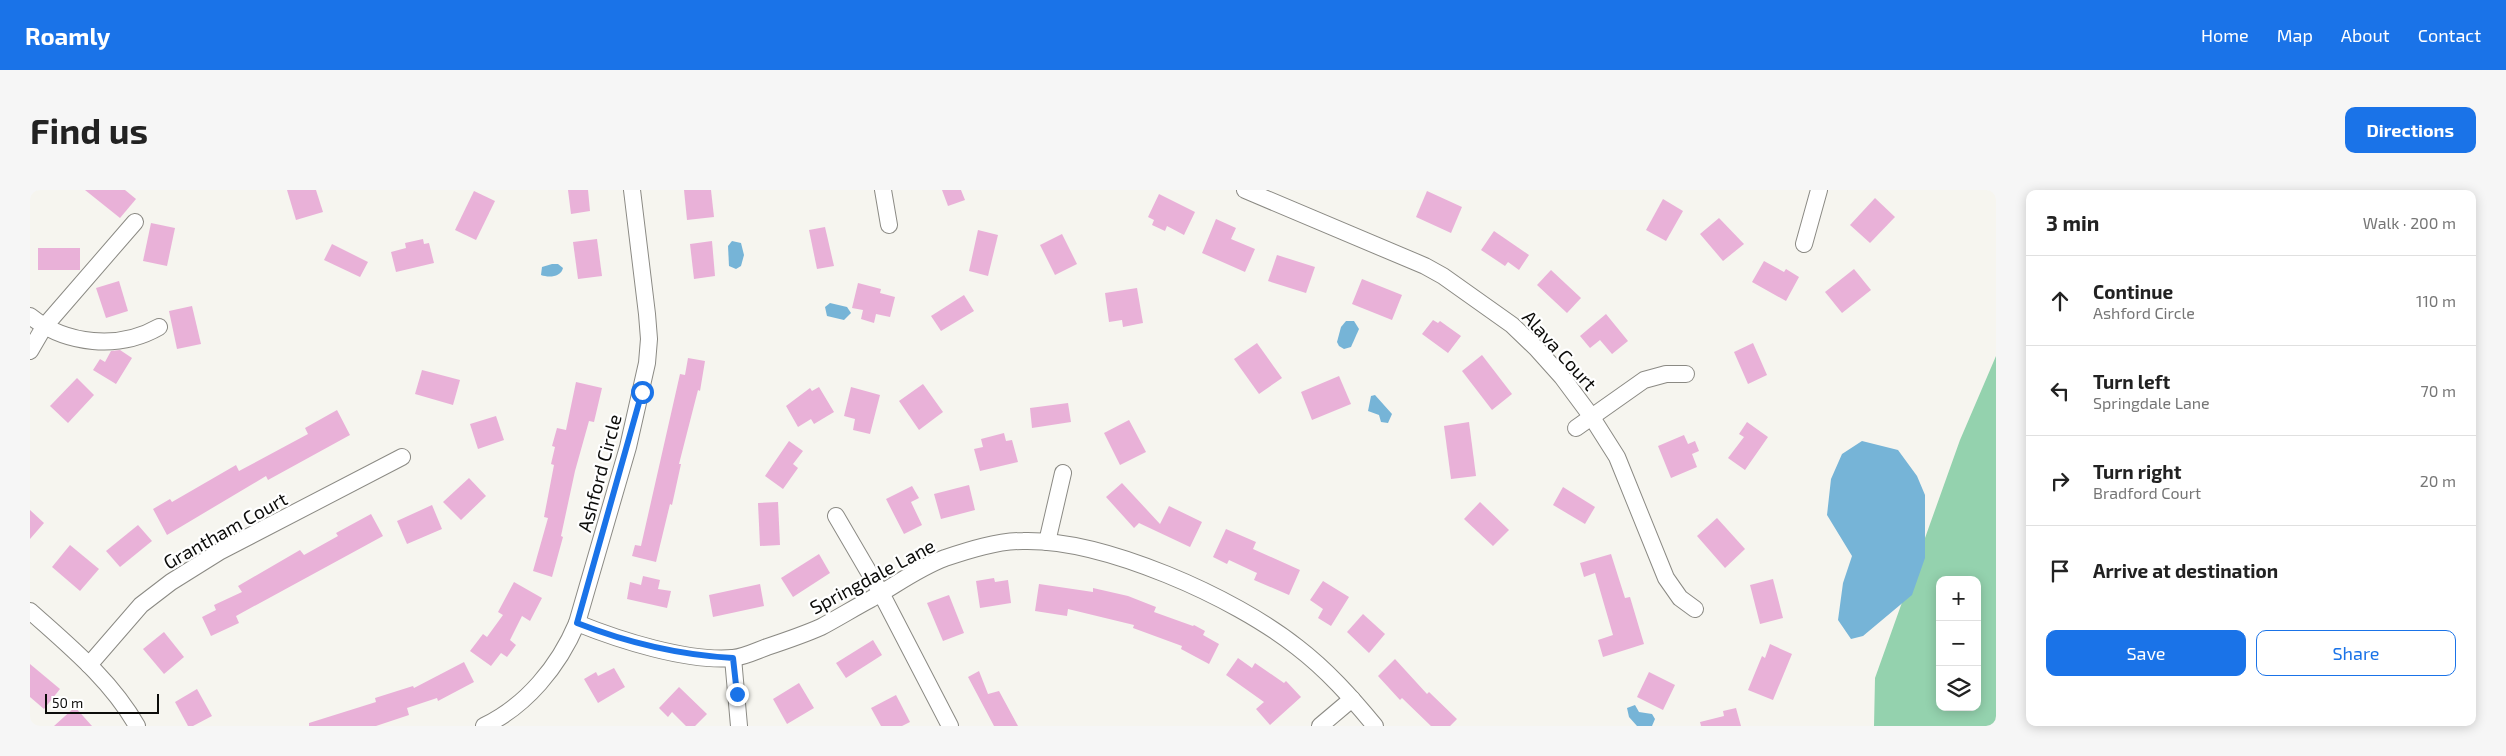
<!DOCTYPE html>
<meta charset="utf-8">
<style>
body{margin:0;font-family:"Exo 2",sans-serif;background:#f6f6f6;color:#222}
.controls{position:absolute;right:15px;bottom:15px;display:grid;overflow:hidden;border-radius:10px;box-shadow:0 2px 12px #0003}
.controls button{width:45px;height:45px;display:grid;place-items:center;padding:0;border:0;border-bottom:1px solid #e0e0e0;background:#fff;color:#222;font:25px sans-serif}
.scale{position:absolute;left:15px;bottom:12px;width:114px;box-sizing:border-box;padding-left:5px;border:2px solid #0c0c0a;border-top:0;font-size:14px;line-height:18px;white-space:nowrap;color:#0c0c0a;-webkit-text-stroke:4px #fff;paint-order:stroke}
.stop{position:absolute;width:15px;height:15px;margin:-11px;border:4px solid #1a73e8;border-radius:50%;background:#fff}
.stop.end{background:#1a73e8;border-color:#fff;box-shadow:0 1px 5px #0008}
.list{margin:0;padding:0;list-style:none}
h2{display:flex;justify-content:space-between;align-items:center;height:65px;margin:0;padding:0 20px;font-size:21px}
h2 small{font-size:16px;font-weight:400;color:#767676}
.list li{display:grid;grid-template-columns:32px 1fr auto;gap:15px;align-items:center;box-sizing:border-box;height:90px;padding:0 20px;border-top:1px solid #e0e0e0}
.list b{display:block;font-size:19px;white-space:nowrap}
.list p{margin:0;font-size:16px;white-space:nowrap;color:#767676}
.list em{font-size:16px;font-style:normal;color:#767676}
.actions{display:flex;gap:10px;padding:15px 20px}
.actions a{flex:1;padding:11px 0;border:1px solid #1a73e8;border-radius:10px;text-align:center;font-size:18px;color:#1a73e8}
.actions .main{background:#1a73e8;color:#fff}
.icon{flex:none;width:28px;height:28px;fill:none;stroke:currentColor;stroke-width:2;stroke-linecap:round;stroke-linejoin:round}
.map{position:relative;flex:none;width:1966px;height:536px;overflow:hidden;border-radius:10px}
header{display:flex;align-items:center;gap:30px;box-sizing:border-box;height:70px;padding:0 25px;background:#1a73e8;color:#fff}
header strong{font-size:24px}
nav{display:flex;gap:28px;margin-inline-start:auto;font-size:18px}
.intro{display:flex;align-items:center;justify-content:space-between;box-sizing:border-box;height:120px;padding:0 30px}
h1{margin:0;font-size:35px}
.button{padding:12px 22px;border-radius:10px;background:#1a73e8;color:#fff;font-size:18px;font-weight:700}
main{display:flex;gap:30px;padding:0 30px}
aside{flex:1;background:#fff;border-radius:10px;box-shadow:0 2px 12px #0003}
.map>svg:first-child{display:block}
</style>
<header>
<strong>Roamly</strong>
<nav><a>Home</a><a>Map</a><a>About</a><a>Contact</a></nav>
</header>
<div class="intro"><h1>Find us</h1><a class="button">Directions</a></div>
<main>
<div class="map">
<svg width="1966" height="536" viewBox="0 0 1966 536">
<rect width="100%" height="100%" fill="#f6f5ef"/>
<!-- forest -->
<path fill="#94d2ae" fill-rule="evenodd" d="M1966 166V536H1844L1845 488 1930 250ZM1910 390H1947V517H1910Z"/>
<!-- water -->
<g fill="#76b4d7">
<polygon points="702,51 711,53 714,65 711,76 706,79 699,76 698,56"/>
<path d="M522 74H528L533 78C531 87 519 88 511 85L512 77Z"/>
<polygon points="800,113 817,117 821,123 814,130 797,126 795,117"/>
<polygon points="1316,131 1324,131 1329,139 1321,157 1314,159 1309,156 1307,152 1311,137"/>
<polygon points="1345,205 1362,224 1358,233 1351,232 1349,225 1338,221 1341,206"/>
<polygon points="1832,251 1868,260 1887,286 1895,305 1895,368 1882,405 1833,446 1821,449 1808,430 1813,393 1822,366 1797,325 1801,289 1812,264"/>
<polygon points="1605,515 1609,522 1622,524 1625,529 1622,536 1607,536 1599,527 1597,518"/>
</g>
<!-- building -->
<g fill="#e9b1d8">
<polygon points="55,0 95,0 106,9 90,28"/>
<polygon points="257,0 286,0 293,22 266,30"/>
<polygon points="538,0 558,0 560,21 541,24"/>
<polygon points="654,0 681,0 684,27 657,30"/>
<polygon points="912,0 931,0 935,10 918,16"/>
<polygon points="444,1 465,11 446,50 425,40"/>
<polygon points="1397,1 1432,17 1421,43 1386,27"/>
<polygon points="1129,4 1165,22 1154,45 1137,36 1135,41 1122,35 1124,30 1118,27"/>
<polygon points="1845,8 1865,27 1840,53 1820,35"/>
<polygon points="1633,9 1653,21 1636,51 1616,40"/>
<polygon points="1689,28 1714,54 1693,71 1670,44"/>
<polygon points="1186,29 1206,38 1201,49 1225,59 1215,82 1172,63"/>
<polygon points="121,33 145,38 137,76 113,71"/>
<polygon points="795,37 804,76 787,79 779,40"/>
<polygon points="948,40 968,45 958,86 939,81"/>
<polygon points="1464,41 1499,65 1489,80 1478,72 1475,76 1451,60"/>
<polygon points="1032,44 1047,74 1025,85 1010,55"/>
<polygon points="393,49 394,54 399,53 404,73 366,82 361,62 376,58 375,53"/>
<polygon points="567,49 572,86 548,89 543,52"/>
<polygon points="682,51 685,86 664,89 660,54"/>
<polygon points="302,54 338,72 330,87 294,70"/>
<rect x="8" y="58" width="42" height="22"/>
<polygon points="1247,65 1285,77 1276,103 1238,91"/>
<polygon points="1734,71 1754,82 1756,79 1769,87 1756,111 1722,92"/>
<polygon points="1824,79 1841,100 1812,123 1795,102"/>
<polygon points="1521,80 1551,108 1537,123 1507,95"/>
<polygon points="1332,89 1372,105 1362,130 1322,114"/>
<polygon points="89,91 98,121 76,128 66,98"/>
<polygon points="828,93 851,99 850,103 865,107 860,127 846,124 844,133 831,129 833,120 822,118"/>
<polygon points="1107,98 1113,133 1093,137 1092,130 1079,132 1075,103"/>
<polygon points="934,105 944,121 911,141 901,126"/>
<polygon points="162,116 171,154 147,159 139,121"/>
<polygon points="1576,124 1598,151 1582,164 1570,150 1560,158 1550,146"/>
<polygon points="1403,130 1408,133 1410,131 1431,146 1418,163 1392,144"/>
<polygon points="1227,153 1252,188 1229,204 1204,169"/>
<polygon points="1723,153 1737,185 1718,194 1704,162"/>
<polygon points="90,160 102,168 86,194 63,180 70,169 75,172 81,161"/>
<polygon points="1452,165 1482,204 1462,220 1432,181"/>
<polygon points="658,168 675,171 670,201 668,200 649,274 651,274 642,315 640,314 626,372 602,366 605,355 611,356 650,184 655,185"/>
<polygon points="392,180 430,190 423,215 385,204"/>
<polygon points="1309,186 1321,214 1282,230 1271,202"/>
<polygon points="47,188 64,205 38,233 20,216"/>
<polygon points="546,192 572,198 564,232 559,231 545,281 531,346 533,347 522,387 503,381 518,328 514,327 524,275 521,274 525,257 522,256 527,238 536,240"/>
<polygon points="893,194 913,222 889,240 869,211"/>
<polygon points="789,197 804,222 784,234 781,229 768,237 756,216 780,198 782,201"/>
<polygon points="821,197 850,205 840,244 823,240 825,229 814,226"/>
<polygon points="1038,213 1041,232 1002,238 1000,218"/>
<polygon points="307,220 320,245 238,290 236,286 137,345 123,319 140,309 142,312 206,275 209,281 278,244 275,238"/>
<polygon points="466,226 474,250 448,259 440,234"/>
<polygon points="1099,230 1116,262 1090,275 1074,243"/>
<polygon points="1439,232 1446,286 1421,289 1414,236"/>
<polygon points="1717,232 1738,247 1715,280 1698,268 1714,247 1709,244"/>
<polygon points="974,243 976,251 982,250 988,272 950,281 944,259 953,257 951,249"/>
<polygon points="1654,245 1658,254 1665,251 1669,261 1662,264 1667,277 1641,288 1628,256"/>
<polygon points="759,251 773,261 763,274 768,278 753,299 735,286"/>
<polygon points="439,288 456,306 431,330 413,312"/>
<polygon points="1092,293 1130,334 1139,316 1172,332 1160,357 1109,333 1104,338 1076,307"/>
<polygon points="939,295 945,320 911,329 904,304"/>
<polygon points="882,296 889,308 881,312 892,335 874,344 856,309"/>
<polygon points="1533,297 1565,317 1555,334 1523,315"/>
<polygon points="748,312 750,355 730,356 728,313"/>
<polygon points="1450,312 1479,340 1463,356 1434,329"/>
<polygon points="402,315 412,339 377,354 367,331"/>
<polygon points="0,320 14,333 0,349"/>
<polygon points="341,324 353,346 206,426 209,433 181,446 172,427 186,420 184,415 212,402 208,396 270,360 274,365 308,346 306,343"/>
<polygon points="1687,328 1715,359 1695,378 1667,346"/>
<polygon points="108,335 122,351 90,377 76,361"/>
<polygon points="1196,339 1226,352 1223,359 1270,380 1259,405 1224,390 1227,383 1199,370 1197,374 1183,367"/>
<polygon points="40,355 69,379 50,401 22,377"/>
<polygon points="789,364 800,383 763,407 751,388"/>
<polygon points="1581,364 1595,408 1600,407 1614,454 1573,467 1568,450 1583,445 1565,383 1554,387 1550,373"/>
<polygon points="613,386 630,390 628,399 641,401 637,418 597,409 600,392 611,395"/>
<polygon points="964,388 965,392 978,390 981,413 950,418 946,391"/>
<polygon points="1743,389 1753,428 1730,434 1720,395"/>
<polygon points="1293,391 1319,407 1301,436 1288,428 1293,419 1280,410"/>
<polygon points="484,392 512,408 500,431 492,426 480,450 486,455 477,467 471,463 461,476 440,461 453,444 457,447 473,425 468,422"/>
<polygon points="730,394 734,416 683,427 679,405"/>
<polygon points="1009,394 1063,402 1063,398 1098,406 1126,417 1124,422 1163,436 1164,435 1175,441 1173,445 1189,454 1179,474 1151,459 1152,456 1103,438 1104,435 1038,419 1037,426 1005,421"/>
<polygon points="919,405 934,443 913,451 897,413"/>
<polygon points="1333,424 1355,444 1339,463 1317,442"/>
<polygon points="134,442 154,467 134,484 113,459"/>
<polygon points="843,450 852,465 816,488 806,473"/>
<polygon points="1740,454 1762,464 1743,510 1718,500 1732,466 1735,468"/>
<polygon points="1208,468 1222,478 1225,473 1254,493 1256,491 1271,507 1240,535 1226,519 1234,512 1196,485"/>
<polygon points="1365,469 1397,504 1399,502 1427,529 1420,536 1401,536 1372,508 1370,510 1348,486"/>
<polygon points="434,472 444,492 408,511 407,508 377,518 379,525 346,536 279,536 279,533 346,512 345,508 383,496 384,498"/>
<polygon points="0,474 30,499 14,519 0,507"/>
<polygon points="584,478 595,497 568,513 554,489 566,482 568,486"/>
<polygon points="949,481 958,504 969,501 988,536 964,536 938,487"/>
<polygon points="1619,482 1645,495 1633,520 1607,507"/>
<polygon points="769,493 784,518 757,534 743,509"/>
<polygon points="649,497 677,524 665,536 656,536 642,522 638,527 629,518"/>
<polygon points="167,499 182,526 163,536 158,536 145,512"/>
<polygon points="866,505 880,532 872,536 851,536 841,518"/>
<polygon points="45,517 62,536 24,536"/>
<polygon points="1706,518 1711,536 1671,536 1670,532 1694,526 1693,521"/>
</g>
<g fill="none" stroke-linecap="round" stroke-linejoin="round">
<defs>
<g id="minor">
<polyline points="853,0 859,35"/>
<polyline points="1215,0 1395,76 1413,86 1482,135 1506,158 1532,187 1561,226 1587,267 1636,388 1650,408 1665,419"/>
<polyline points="1774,54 1789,0"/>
<path d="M0 126C36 155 89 160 129 137"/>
<polyline points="0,161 14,137 105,32"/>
<polyline points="1546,238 1614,190 1636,184 1656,184"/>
<polyline points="806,326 851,403 920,536"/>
<polyline points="1017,352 1033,283"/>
<path d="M0 421C39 456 81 490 107 536"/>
<path d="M547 433C589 450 657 472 703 468 714 467 726 461 737 457 755 451 773 445 791 437 808 428 824 418 841 409 866 395 888 378 915 368 939 360 967 351 993 351 1074 349 1204 407 1267 457 1297 480 1321 507 1345 536"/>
<polyline points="703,468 709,536"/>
<polyline points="59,475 111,415 141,392 189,362 372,267"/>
<path d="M454 536C496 516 529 476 547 433L598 257 617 173 619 149 617 124 602 0"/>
<polyline points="1290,536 1322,509"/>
</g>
</defs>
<!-- minor casing -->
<use href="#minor" stroke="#8b8a84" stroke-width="18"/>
<!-- minor -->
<use href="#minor" stroke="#fff" stroke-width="16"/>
</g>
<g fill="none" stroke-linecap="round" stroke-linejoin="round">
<!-- route -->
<path stroke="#1a73e8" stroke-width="6" d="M612 202 547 433C598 453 649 465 703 468L707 504"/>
</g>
<g text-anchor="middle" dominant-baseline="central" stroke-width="4.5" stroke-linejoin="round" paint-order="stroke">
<!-- street labels -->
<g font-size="19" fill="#0c0c0a" stroke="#fff">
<text transform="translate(1530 160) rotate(48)">Alava Court</text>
<text transform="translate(569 283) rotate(-75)">Ashford Circle</text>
<text transform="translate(195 340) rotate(-29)">Grantham Court</text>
<text transform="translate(842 386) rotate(-28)">Springdale Lane</text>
</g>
</g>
</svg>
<div class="controls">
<button>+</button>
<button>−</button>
<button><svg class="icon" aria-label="layers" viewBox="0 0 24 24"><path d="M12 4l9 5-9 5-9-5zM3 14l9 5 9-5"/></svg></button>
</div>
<div class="scale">50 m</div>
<div class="stop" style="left:612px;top:202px"></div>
<div class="stop end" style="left:707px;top:504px"></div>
</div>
<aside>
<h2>3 min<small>Walk · 200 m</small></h2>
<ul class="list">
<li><svg class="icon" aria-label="ahead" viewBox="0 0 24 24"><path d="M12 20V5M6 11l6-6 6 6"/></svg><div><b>Continue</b><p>Ashford Circle</p></div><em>110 m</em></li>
<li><svg class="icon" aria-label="left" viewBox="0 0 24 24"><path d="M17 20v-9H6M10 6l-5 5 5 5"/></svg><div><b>Turn left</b><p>Springdale Lane</p></div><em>70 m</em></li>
<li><svg class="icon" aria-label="right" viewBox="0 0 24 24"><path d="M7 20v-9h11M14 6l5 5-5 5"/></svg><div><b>Turn right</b><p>Bradford Court</p></div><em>20 m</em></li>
<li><svg class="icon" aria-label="arrive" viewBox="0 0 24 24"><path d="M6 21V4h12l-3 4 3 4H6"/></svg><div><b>Arrive at destination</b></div></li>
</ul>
<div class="actions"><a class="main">Save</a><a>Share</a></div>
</aside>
</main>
